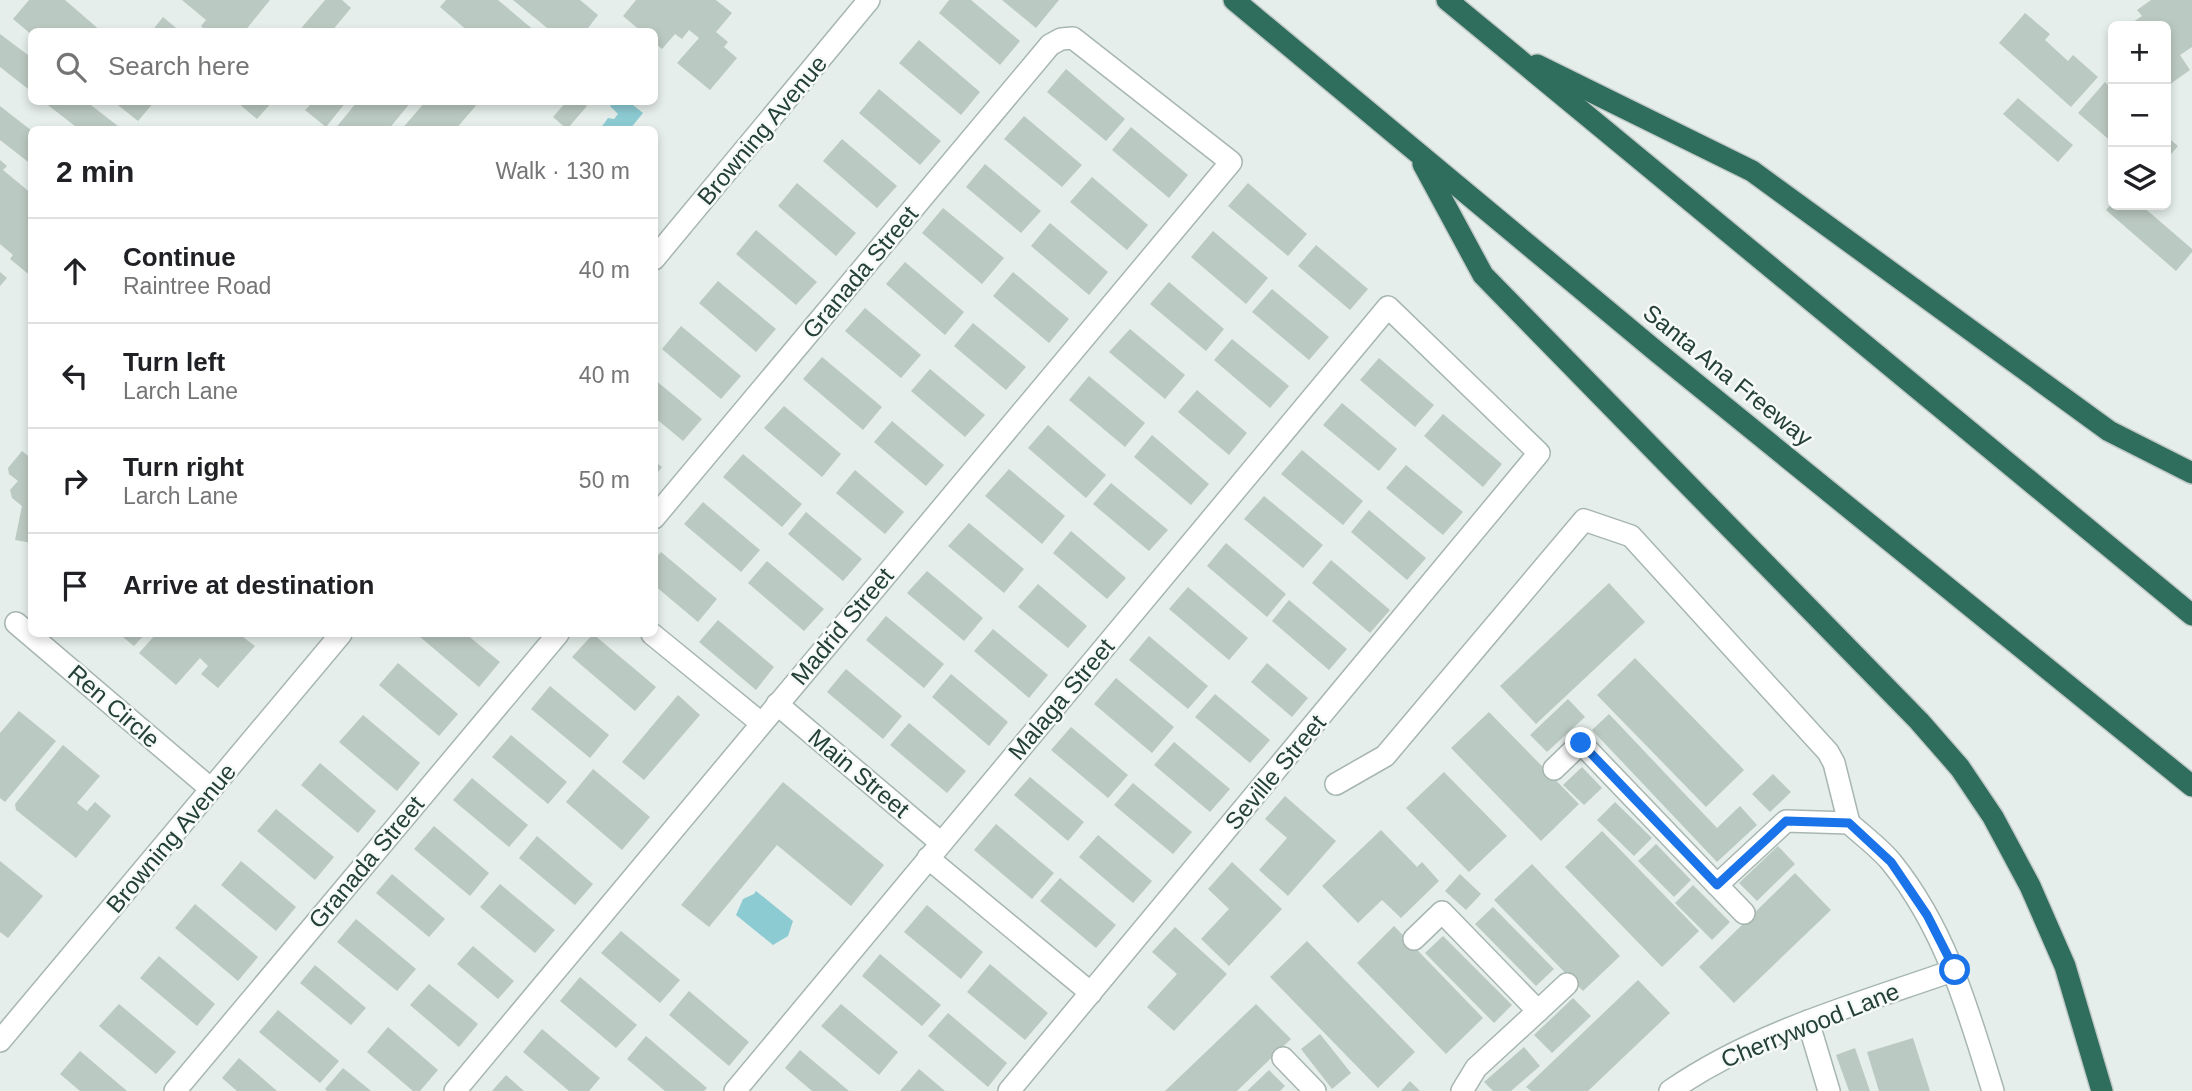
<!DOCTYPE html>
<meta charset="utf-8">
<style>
body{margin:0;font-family:Helvetica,sans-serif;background:#f2f2f2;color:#202124}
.controls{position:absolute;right:21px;top:21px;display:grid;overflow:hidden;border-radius:10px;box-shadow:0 4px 10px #0003}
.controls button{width:63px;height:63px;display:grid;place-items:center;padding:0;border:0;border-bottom:2px solid #e0e0e0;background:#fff;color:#202124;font:35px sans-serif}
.stop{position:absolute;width:21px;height:21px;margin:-16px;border:5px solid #1a73e8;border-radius:50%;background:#fff}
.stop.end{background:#1a73e8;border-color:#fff;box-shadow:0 2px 7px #0008}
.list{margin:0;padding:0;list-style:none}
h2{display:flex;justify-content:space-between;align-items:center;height:91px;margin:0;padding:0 28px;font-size:30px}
h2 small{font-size:23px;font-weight:400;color:#757577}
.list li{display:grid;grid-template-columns:46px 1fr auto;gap:21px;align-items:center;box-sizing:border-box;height:105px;padding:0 28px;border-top:2px solid #e0e0e0}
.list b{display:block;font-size:26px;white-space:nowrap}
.list p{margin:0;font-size:23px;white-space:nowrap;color:#757577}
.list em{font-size:23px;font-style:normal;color:#757577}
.icon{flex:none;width:38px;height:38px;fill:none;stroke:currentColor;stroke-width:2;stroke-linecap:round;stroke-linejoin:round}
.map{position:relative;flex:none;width:2192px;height:1091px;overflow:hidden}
.search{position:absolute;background:#fff;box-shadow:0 4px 10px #0003;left:28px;top:28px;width:630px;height:77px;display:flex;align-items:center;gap:18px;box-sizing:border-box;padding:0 24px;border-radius:10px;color:#757577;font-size:26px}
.panel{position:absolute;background:#fff;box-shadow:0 4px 10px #0003;left:28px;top:126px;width:630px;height:511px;border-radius:10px}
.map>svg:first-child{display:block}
</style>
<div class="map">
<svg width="2192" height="1091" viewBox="0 0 2192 1091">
<rect width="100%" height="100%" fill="#e5eeea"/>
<!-- water -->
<g fill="#8dcbd3">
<polygon points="614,102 635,102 633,105 643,113 630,129 600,129 608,118 614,119 618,114 610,106"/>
<polygon points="756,891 793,921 788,936 773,945 736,915 743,899 754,894"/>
</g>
<!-- building -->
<g fill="#bac9c2">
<polygon points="29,0 65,0 102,32 32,32 32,35 13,19"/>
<polygon points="182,0 270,0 244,32 207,32 201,26 206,20"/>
<polygon points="325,0 342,0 351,8 331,32 298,32"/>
<polygon points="446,0 498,0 536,32 469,32 440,7"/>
<polygon points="513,0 580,0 598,15 585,32 552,32"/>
<polygon points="636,0 716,0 732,13 716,32 728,42 724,47 737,58 710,90 677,63 699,38 689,30 682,39 675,34 662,49 654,42 654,32 642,32 623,16"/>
<polygon points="949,0 971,0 1020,41 1000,65 939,13"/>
<polygon points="1002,0 1059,0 1036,28"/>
<polygon points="2151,0 2192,0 2192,47 2180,55 2190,70 2166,87 2166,26 2127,26 2142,16 2137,10"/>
<polygon points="2025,13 2050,34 2045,40 2068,61 2073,55 2098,77 2071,107 1999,43"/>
<polygon points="163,17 181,32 151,32"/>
<polygon points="0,34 32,58 32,92 0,67"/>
<polygon points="919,40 980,92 961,115 899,63"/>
<polygon points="1066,69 1125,119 1106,141 1047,92"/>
<polygon points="2105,82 2113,90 2113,143 2078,113"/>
<polygon points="879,89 941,141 920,165 859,113"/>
<polygon points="2018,98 2073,145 2058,162 2003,114"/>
<polygon points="44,102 87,102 123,130 80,130"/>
<polygon points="114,102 154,102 138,121"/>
<polygon points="239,102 272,102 257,119 238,103"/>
<polygon points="313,102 346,102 326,127 305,110"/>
<polygon points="357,102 411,102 388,130 334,130"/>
<polygon points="425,102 479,102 455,130 401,130"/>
<polygon points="566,102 581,102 587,106 567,129 553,117"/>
<polygon points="0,106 32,131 32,165 0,140"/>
<polygon points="1024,116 1082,165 1062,187 1004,139"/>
<polygon points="1131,127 1188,175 1169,198 1112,150"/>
<polygon points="2166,136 2178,146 2166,160"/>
<polygon points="842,139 897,186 877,208 823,161"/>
<polygon points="0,160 7,166 3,170 32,194 32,277 10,259 13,255 0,244"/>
<polygon points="985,164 1041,211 1021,233 966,187"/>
<polygon points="1092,177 1148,225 1127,250 1070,202"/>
<polygon points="797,183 856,233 836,256 778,206"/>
<polygon points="1248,183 1307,234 1288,256 1228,206"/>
<polygon points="2113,202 2113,205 2141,205 2192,249 2192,252 2176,271 2106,210"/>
<polygon points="943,208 1004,258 982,284 922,233"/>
<polygon points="1050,223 1108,272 1089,295 1031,246"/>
<polygon points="756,230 817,282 796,305 736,254"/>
<polygon points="1213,231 1268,278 1246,304 1191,257"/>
<polygon points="1316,245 1368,289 1350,310 1298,266"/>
<polygon points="905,262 964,312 945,335 886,284"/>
<polygon points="0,272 7,278 0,286"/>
<polygon points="1013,272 1069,319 1049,343 993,296"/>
<polygon points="718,281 776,329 756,352 699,303"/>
<polygon points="1169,282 1224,329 1206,351 1150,304"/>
<polygon points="1272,289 1329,337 1309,360 1252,312"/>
<polygon points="865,308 921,355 901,378 845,331"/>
<polygon points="973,323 1026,367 1006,390 954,346"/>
<polygon points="681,326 741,376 721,399 662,349"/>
<polygon points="1130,329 1185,375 1165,399 1109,352"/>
<polygon points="1232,339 1289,386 1270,408 1214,360"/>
<polygon points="822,357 882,407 863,430 803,379"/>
<polygon points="1379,358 1434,405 1415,427 1360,380"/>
<polygon points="930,369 985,415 965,437 911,391"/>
<polygon points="1089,376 1145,423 1125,447 1069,400"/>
<polygon points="654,379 702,419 683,441 654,417"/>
<polygon points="1197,390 1247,433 1229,455 1178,412"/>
<polygon points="1342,403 1397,449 1379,471 1323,425"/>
<polygon points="784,406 841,454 822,477 764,428"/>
<polygon points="1443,414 1502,464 1483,487 1424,436"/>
<polygon points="892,421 944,465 926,486 874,442"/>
<polygon points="1048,425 1106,475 1086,498 1028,448"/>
<polygon points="1152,435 1209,484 1191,505 1134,457"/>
<polygon points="1302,450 1363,501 1343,525 1281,474"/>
<polygon points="22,451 32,459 32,543 15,540 22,506 12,498 10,490 18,481 9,474 8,468"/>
<polygon points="743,454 802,504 782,527 723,477"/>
<polygon points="654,461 662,467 654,477"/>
<polygon points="1406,465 1463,512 1443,535 1386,488"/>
<polygon points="1009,469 1065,516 1042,544 985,496"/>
<polygon points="855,470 904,512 885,534 836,493"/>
<polygon points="1111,483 1168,530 1149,551 1093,504"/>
<polygon points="1264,496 1323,545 1303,568 1244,519"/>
<polygon points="703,502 760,550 741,572 684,524"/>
<polygon points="1369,510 1426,558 1407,580 1351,532"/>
<polygon points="806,512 862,559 843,581 788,534"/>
<polygon points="969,523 1024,569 1004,593 948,546"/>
<polygon points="1071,531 1126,578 1107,599 1053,553"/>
<polygon points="1226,543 1286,594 1267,617 1207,566"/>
<polygon points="661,552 717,599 698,622 654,585 654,559"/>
<polygon points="1331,560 1390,610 1370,633 1312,583"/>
<polygon points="767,561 824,609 804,631 748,583"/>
<polygon points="927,571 983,618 964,641 907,593"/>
<polygon points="1609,583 1645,622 1536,724 1500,686"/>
<polygon points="1038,584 1087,626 1068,648 1018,607"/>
<polygon points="1188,587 1248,638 1229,660 1169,609"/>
<polygon points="1289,600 1347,649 1329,670 1272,621"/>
<polygon points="886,616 944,664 924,688 866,640"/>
<polygon points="718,620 774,667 756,690 699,642"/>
<polygon points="993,629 1048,675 1029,698 974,651"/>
<polygon points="119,634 145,634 134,646"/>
<polygon points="156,634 239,634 255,646 218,688 201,674 208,666 200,658 176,685 139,653"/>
<polygon points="421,634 466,634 500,662 479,687 419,636"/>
<polygon points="593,634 656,687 635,711 572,657"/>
<polygon points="1149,636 1208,686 1188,709 1129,660"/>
<polygon points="1635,658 1744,770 1706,807 1597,695"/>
<polygon points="398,663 458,714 439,736 379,685"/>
<polygon points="1267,663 1308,698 1292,717 1251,682"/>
<polygon points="846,669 902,716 883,739 827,692"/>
<polygon points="951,674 1008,722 989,746 932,697"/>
<polygon points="1116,678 1174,727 1152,753 1094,704"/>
<polygon points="550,686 609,735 590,758 531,709"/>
<polygon points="1215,694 1270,740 1250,763 1195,717"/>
<polygon points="678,695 700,715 644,780 622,762"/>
<polygon points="1568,699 1585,717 1547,752 1530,735"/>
<polygon points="19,711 56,741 5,802 0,798 0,733"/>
<polygon points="1489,712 1579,804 1541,841 1451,748"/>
<polygon points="1609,714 1717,828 1740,806 1757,825 1717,862 1592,730"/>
<polygon points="363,715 420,763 397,791 339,742"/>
<polygon points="909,723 966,771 947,793 890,745"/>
<polygon points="1071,727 1128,775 1108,798 1051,750"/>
<polygon points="511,735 567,782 548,804 492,757"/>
<polygon points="1174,742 1230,789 1210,812 1154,765"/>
<polygon points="63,745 100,776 77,803 87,811 95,802 111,816 76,858 16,810 15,804"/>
<polygon points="320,763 376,811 358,833 301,785"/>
<polygon points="1582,767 1602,788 1584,805 1563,785"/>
<polygon points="593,769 650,817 622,850 566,802"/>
<polygon points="1444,772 1507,836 1469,872 1406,808"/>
<polygon points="1773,774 1791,792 1770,812 1752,794"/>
<polygon points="1030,777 1084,822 1068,841 1014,795"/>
<polygon points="472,778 528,825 509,847 453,800"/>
<polygon points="783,782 884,865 851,906 777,845 709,927 681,905"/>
<polygon points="1133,783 1192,832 1173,854 1114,805"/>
<polygon points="1285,796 1336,841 1288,896 1259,870 1287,838 1265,819"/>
<polygon points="1615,802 1652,838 1634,856 1597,820"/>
<polygon points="276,809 334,857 315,880 257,831"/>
<polygon points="996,824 1054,873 1032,899 974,850"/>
<polygon points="434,826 489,873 470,896 414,849"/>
<polygon points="1381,830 1417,867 1422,862 1439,881 1401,918 1382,900 1358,923 1322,886"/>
<polygon points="1602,831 1699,931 1662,967 1565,867"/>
<polygon points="1098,835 1152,881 1133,903 1079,857"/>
<polygon points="537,836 593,884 575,905 519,858"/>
<polygon points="1656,844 1691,880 1674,897 1638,861"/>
<polygon points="1778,846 1795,864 1757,901 1739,883"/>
<polygon points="0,861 43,896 8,938 0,932"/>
<polygon points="241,861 296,907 276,931 221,885"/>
<polygon points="1232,862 1282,909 1229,966 1201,939 1229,909 1208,889"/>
<polygon points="1532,864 1620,956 1583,991 1494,900"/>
<polygon points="1795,873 1831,910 1734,1003 1699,967"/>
<polygon points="392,874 445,919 429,937 376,893"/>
<polygon points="1460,874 1481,894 1466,910 1445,891"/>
<polygon points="1060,878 1116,925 1096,948 1040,901"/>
<polygon points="500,884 555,930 535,953 480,907"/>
<polygon points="1693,885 1730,922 1712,940 1675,903"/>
<polygon points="195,904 258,957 238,981 175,928"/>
<polygon points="927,905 983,952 961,979 904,932"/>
<polygon points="1493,907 1554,969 1536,986 1475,924"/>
<polygon points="356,919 416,969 397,991 337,942"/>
<polygon points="1394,926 1483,1018 1446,1054 1357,963"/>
<polygon points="1175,927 1227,974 1174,1031 1147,1007 1177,974 1152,952"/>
<polygon points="621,931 680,980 660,1003 601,953"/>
<polygon points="1443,936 1512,1005 1494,1023 1425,953"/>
<polygon points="1307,941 1415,1052 1378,1088 1270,977"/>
<polygon points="473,946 514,981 498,999 457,964"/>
<polygon points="880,954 941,1005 922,1026 862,976"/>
<polygon points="159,956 215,1004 197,1026 140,978"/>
<polygon points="990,964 1048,1013 1025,1040 967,992"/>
<polygon points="315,965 366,1008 351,1025 300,983"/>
<polygon points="580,977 637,1025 616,1048 560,1001"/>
<polygon points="1638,980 1670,1013 1588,1091 1531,1091 1526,1087"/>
<polygon points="429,984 478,1024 459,1047 410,1005"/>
<polygon points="689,991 749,1042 729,1066 669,1015"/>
<polygon points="1573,998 1591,1016 1552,1053 1534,1035"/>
<polygon points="119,1004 176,1052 156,1074 99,1026"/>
<polygon points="841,1004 898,1052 879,1075 821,1026"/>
<polygon points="1256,1004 1291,1039 1237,1091 1165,1091"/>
<polygon points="278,1010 339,1061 320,1083 259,1032"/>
<polygon points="948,1013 1007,1063 988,1087 928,1036"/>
<polygon points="388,1027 438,1070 420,1091 413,1091 367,1052"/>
<polygon points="542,1029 600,1078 589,1091 569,1091 523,1052"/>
<polygon points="1320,1034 1351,1073 1332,1089 1301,1049"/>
<polygon points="646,1036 707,1088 704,1091 665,1091 627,1059"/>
<polygon points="1913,1038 1930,1091 1879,1091 1867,1052"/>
<polygon points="1524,1047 1540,1066 1511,1091 1493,1091 1484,1082"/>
<polygon points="1855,1048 1870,1091 1849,1091 1836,1055"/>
<polygon points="800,1050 849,1091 812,1091 785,1068"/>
<polygon points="80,1051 127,1091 80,1091 60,1074"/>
<polygon points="239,1058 277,1091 237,1091 222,1078"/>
<polygon points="343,1068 371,1091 327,1091 325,1089"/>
<polygon points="919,1069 945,1091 900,1091"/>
<polygon points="1269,1070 1285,1086 1280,1091 1247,1091"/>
<polygon points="506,1075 524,1091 492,1091"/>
<polygon points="1410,1081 1420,1091 1401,1091"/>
</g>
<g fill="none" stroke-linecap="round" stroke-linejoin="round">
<defs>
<g id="minor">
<polyline points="654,259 869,0"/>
<polyline points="16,623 211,789"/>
<polyline points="652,634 761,723"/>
<polyline points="777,704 941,843"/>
<polyline points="1554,769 1581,743 1717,885 1786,821 1849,823"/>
<polyline points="1336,784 1385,756 1584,520 1631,536 1828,752 1834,763 1849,823"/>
<path d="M1849 823C1863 836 1880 848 1892 863 1946 930 1968 1010 1993 1091"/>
<polyline points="928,858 1091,993"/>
<polyline points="1717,885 1744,913"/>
<polyline points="1414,939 1442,912 1538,1011 1476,1068 1462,1091"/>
<polyline points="1538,1011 1567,984"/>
<polyline points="1808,1021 1829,1091"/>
<polyline points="0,1041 341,634"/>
<polyline points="1283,1058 1315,1091"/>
<polyline points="175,1091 558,634"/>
<polyline points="455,1091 1231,162 1073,38 1061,39 1050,45 654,518"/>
<polyline points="735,1091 1388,307 1539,453 1009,1091"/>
<path d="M1670 1091C1755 1032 1858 1004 1955 970"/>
</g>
<g id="highway">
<polyline points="1234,0 1657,352 2192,786"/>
<polyline points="1447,0 2192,615"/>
<polyline points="1537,65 1752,171 2109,431 2192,473"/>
<polyline points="1423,164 1483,275 1919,721 1960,768 1993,817 2030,886 2065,966 2102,1091"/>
</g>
</defs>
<!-- minor casing -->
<use href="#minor" stroke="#a7b6b1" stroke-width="24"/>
<!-- highway casing -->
<use href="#highway" stroke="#c2cac7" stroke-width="24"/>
<!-- minor -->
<use href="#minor" stroke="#fff" stroke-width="21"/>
<!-- highway -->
<use href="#highway" stroke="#2f6d5d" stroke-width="21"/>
</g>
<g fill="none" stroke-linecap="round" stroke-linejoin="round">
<!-- route -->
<polyline stroke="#1a73e8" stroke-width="9" points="1581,743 1717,885 1786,821 1849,823 1891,862 1927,915 1955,970"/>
</g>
<g text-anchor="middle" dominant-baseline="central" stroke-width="5" stroke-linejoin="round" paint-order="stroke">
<!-- street labels -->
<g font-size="24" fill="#244037" stroke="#f6faf8">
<text transform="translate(762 130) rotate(-50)">Browning Avenue</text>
<text transform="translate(860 272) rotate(-50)">Granada Street</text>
<text transform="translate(1728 375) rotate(39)">Santa Ana Freeway</text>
<text transform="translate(842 626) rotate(-50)">Madrid Street</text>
<text transform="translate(1061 699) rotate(-50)">Malaga Street</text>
<text transform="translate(114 706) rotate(41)">Ren Circle</text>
<text transform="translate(1275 772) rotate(-50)">Seville Street</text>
<text transform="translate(859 773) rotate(40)">Main Street</text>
<text transform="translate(171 838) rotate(-50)">Browning Avenue</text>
<text transform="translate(366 862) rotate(-50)">Granada Street</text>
<text transform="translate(1810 1025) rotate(-22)">Cherrywood Lane</text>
</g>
</g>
</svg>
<div class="controls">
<button>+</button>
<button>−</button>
<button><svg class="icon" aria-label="layers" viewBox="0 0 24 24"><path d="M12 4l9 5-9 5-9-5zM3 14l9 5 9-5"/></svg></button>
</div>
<div class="stop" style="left:1955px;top:970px"></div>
<div class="stop end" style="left:1581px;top:743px"></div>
<div class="search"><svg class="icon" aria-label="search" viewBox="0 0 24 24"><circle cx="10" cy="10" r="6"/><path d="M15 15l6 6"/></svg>Search here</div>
<section class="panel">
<h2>2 min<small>Walk · 130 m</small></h2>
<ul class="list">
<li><svg class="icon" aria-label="ahead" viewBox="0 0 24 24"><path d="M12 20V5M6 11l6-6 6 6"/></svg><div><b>Continue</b><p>Raintree Road</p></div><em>40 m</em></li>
<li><svg class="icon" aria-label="left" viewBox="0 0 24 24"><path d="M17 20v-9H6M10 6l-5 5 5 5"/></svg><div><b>Turn left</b><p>Larch Lane</p></div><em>40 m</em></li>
<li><svg class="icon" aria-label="right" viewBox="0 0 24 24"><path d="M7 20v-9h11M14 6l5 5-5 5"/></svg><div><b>Turn right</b><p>Larch Lane</p></div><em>50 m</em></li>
<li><svg class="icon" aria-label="arrive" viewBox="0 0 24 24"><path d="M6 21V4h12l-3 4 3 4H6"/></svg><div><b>Arrive at destination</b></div></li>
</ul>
</section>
</div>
